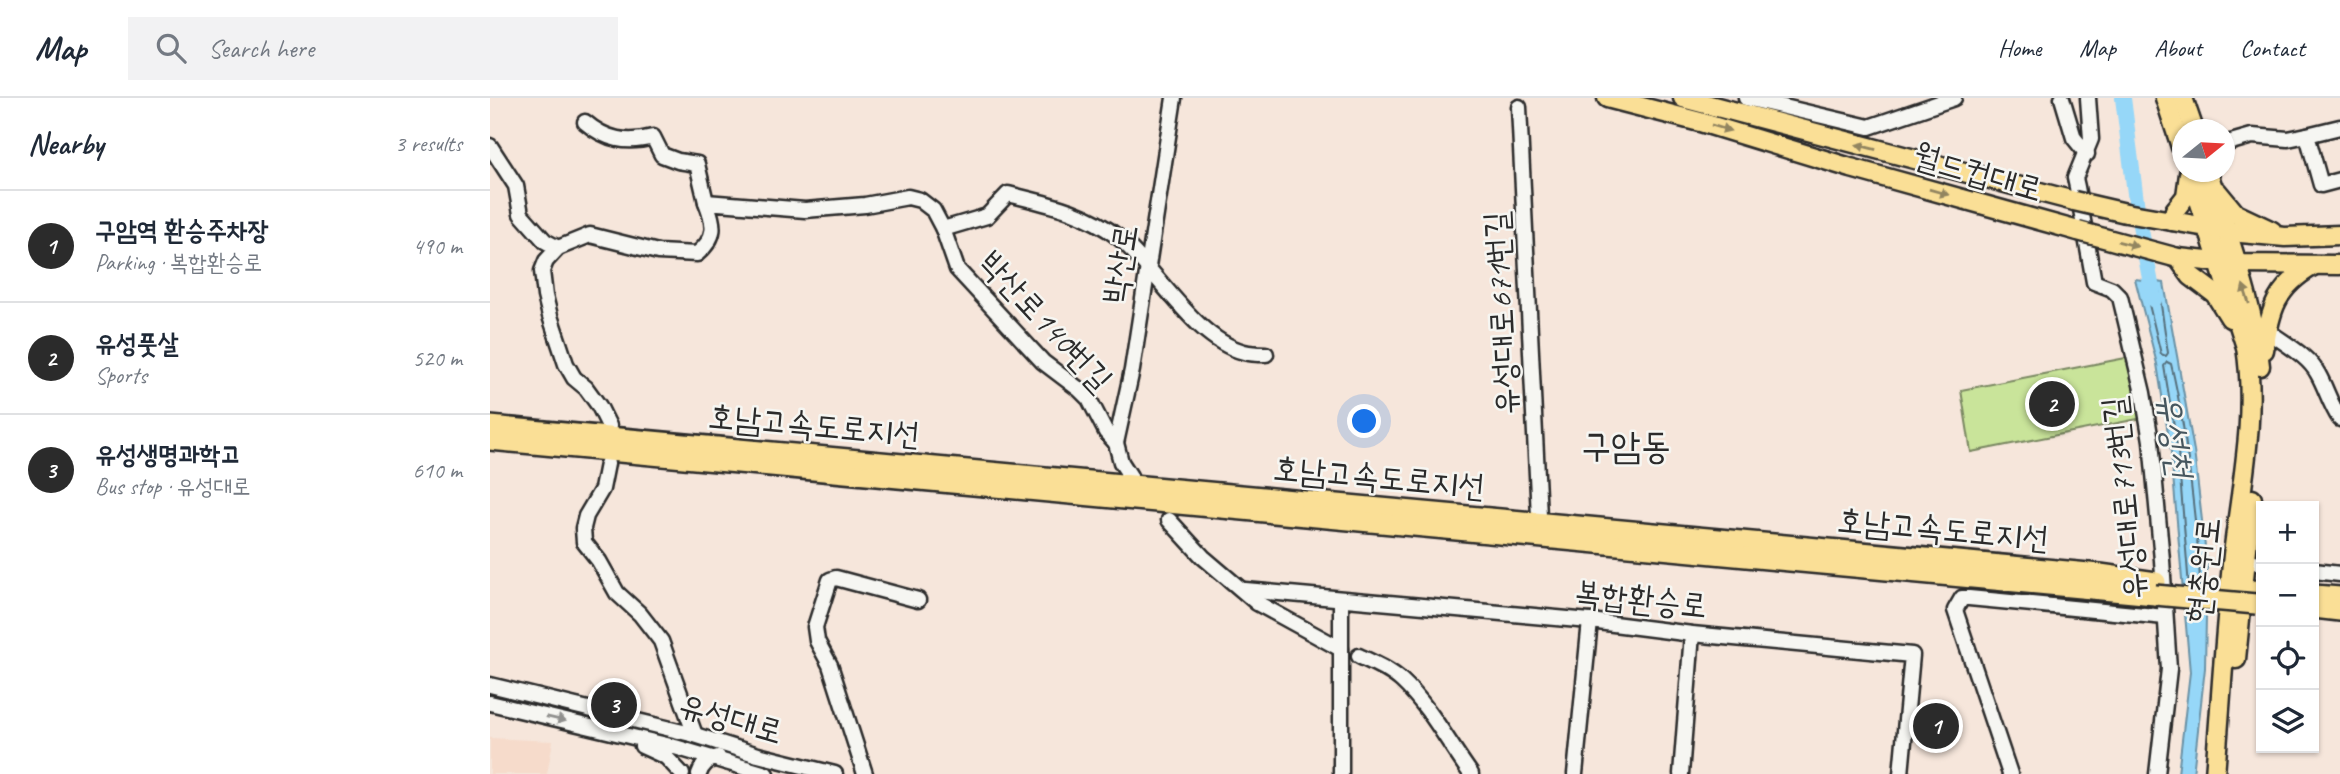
<!DOCTYPE html>
<meta charset="utf-8">
<style>
body{margin:0;font-family:Caveat,"Poor Story",sans-serif;background:#f2f2f3;color:#1f2937}
.controls{position:absolute;right:21px;bottom:21px;display:grid;overflow:hidden;border-radius:0px;box-shadow:0 2px 5px #0004}
.controls button{width:63px;height:63px;display:grid;place-items:center;padding:0;border:0;border-bottom:2px solid #e0e1e3;background:#fff;color:#1f2937;font:35px sans-serif}
.compass{position:absolute;left:1682px;top:21px;width:63px;height:63px;border-radius:50%;background:#fff;box-shadow:0 2px 5px #0004;rotate:72deg}
.you{position:absolute;left:875px;top:324px;width:24px;height:24px;margin:-18px;border:5px solid #fff;border-radius:50%;background:#1a73e8;box-shadow:0 0 0 10px #1a73e833}
.badge{display:grid;place-items:center;width:46px;height:46px;border-radius:50%;background:#2b2b2b;color:#fff;font-size:23px;font-weight:700}
.pin{position:absolute;translate:-50% -50%;border:4px solid #fff;box-shadow:0 2px 7px #0006}
.list{margin:0;padding:0;list-style:none}
h2{display:flex;justify-content:space-between;align-items:center;height:91px;margin:0;padding:0 28px;font-size:30px}
h2 small{font-size:23px;font-weight:400;color:#747a83}
.list li{display:grid;grid-template-columns:46px 1fr auto;gap:21px;align-items:center;box-sizing:border-box;height:112px;padding:0 28px;border-top:2px solid #e0e1e3}
.list b{display:block;font-size:26px;white-space:nowrap}
.list p{margin:0;font-size:23px;white-space:nowrap;color:#747a83}
.list em{font-size:23px;font-style:normal;color:#747a83}
.icon{flex:none;width:38px;height:38px;fill:none;stroke:currentColor;stroke-width:2;stroke-linecap:round;stroke-linejoin:round}
.map{position:relative;flex:none;width:1850px;height:676px;overflow:hidden}
header{display:flex;align-items:center;gap:42px;box-sizing:border-box;height:98px;padding:0 35px;background:#fff;border-bottom:2px solid #e0e1e3}
header strong{font-size:33px}
nav{display:flex;gap:38px;margin-inline-start:auto;font-size:24px}
.search{width:490px;height:63px;background:#f2f2f3;display:flex;align-items:center;gap:18px;box-sizing:border-box;padding:0 24px;border-radius:0px;color:#747a83;font-size:26px}
main{display:flex}
aside{flex:1;background:#fff}
.map>svg:first-child{display:block}
</style>
<header>
<strong>Map</strong>
<div class="search"><svg class="icon" aria-label="search" viewBox="0 0 24 24"><circle cx="10" cy="10" r="6"/><path d="M15 15l6 6"/></svg>Search here</div>
<nav><a>Home</a><a>Map</a><a>About</a><a>Contact</a></nav>
</header>
<main>
<aside>
<h2>Nearby<small>3 results</small></h2>
<ul class="list">
<li><span class="badge">1</span><div><b>구암역 환승주차장</b><p>Parking · 복합환승로</p></div><em>490 m</em></li>
<li><span class="badge">2</span><div><b>유성풋살</b><p>Sports</p></div><em>520 m</em></li>
<li><span class="badge">3</span><div><b>유성생명과학고</b><p>Bus stop · 유성대로</p></div><em>610 m</em></li>
</ul>
</aside>
<div class="map">
<svg width="1850" height="676" viewBox="0 0 1850 676">
<rect width="100%" height="100%" fill="#f6e6db"/>
<filter id="ink" filterUnits="userSpaceOnUse"><feTurbulence type="fractalNoise" baseFrequency=".0143" numOctaves="2"/><feDisplacementMap in="SourceGraphic" scale="14" xChannelSelector="R" yChannelSelector="G"/><feConvolveMatrix kernelMatrix="1 2 1 2 8 2 1 2 1" color-interpolation-filters="sRGB"/></filter>
<g filter="url(#ink)">
<!-- built -->
<polygon fill="#f6dbcb" points="0,640 63,643 57,676 0,676"/>
<!-- green -->
<polygon fill="#c9e49a" stroke="#7a8862" stroke-width="2" points="1641,259 1653,320 1481,354 1471,292"/>
<!-- water -->
<polygon fill="#96d7f8" stroke="#6b92a6" stroke-width="2" points="1645,181 1674,185 1704,353 1717,466 1715,570 1703,676 1688,676 1700,574 1681,354 1667,266"/>
<g fill="none" stroke-linecap="round" stroke-linejoin="round">
<!-- shore -->
<g stroke="#56707d" stroke-width="2">
<polygon points="1660,190 1669,193 1678,255 1676,258 1671,256 1656,194"/>
<path d="M1699 489 1688 353 1674 268 1677 264 1681 266C1692 311 1698 358 1703 404 1706 433 1710 461 1710 490"/>
</g>
<!-- river -->
<polyline stroke="#96d7f8" stroke-width="16" points="1633,0 1647,111 1664,202"/>
<defs>
<g id="minor">
<polyline points="1256,0 1379,29 1464,0"/>
<polyline points="1572,0 1584,40 1597,56"/>
<polyline points="1598,0 1601,41 1585,80 1587,89 1604,184 1622,191 1630,199 1653,295 1661,343 1672,462 1679,571 1667,676"/>
<polyline points="1029,9 1049,418"/>
<path d="M95 24C116 42 137 46 163 39L172 57 188 63 207 66 216 104"/>
<polyline points="1850,29 1817,37 1831,87 1850,82"/>
<polyline points="1734,46 1762,38 1798,41 1817,37"/>
<polyline points="0,48 26,88 31,116 55,143 68,150"/>
<path d="M453 131 497 118 518 96C558 106 595 113 628 139 667 171 704 241 754 254 761 256 769 256 776 256"/>
<path d="M1777 232C1793 245 1818 257 1828 276 1836 290 1840 306 1850 321"/>
<path d="M119 328 109 308 96 290 84 280 76 266 60 218 55 198 52 173 56 163 68 150 100 137 168 154 207 156C227 139 225 127 216 104L315 112 375 107 418 99 430 102 443 112 453 131 467 171 553 264 590 292 599 301 616 334 626 345"/>
<polyline points="117,366 112,391 96,418 93,430 94,444 109,463 127,495 150,516 171,543 205,637"/>
<polyline points="640,378 631,364 626,345 642,272 684,0"/>
<polyline points="679,422 713,459 767,505 851,551"/>
<polyline points="1756,463 1771,465"/>
<polyline points="1824,473 1850,476"/>
<polyline points="755,492 1100,523 1202,536 1422,557 1411,676"/>
<path d="M869 558C884 565 900 572 912 583 940 609 959 646 981 676"/>
<polyline points="0,587 205,637 268,657 345,676"/>
<polyline points="0,605 185,649 276,676"/>
<polyline points="152,648 176,659 192,676"/>
<path d="M209 676C212 667 219 661 228 659"/>
<polyline points="375,676 340,567 327,543 325,529 340,482 346,480 428,502"/>
<polyline points="851,676 851,502"/>
<polyline points="1085,676 1100,523"/>
<polyline points="1191,676 1202,536"/>
<polyline points="1520,676 1465,512 1472,500 1479,500 1675,519"/>
</g>
<g id="major">
<polyline points="1117,0 1210,24 1361,70 1588,133"/>
<polyline points="1193,0 1584,103"/>
<polyline points="1675,0 1692,52"/>
<polyline points="1693,0 1704,32"/>
<path d="M1700 74 1756 249C1767 318 1751 388 1743 457 1735 529 1731 603 1725 676"/>
<path d="M1718 74C1737 138 1763 202 1770 268"/>
<polyline points="1727,93 1746,116 1782,133"/>
<polyline points="1636,115 1751,135 1795,139 1850,137"/>
<polyline points="1682,123 1685,112 1696,98 1699,76"/>
<polyline points="1688,160 1746,166 1850,167"/>
<polyline points="1688,160 1701,178 1725,196 1740,220"/>
<path d="M1774 252C1780 212 1786 189 1823 168"/>
<polyline points="1746,561 1762,401"/>
</g>
<g id="highway">
<polyline points="0,328 1610,476 1666,484"/>
<polyline points="0,342 1665,497"/>
<polyline points="1767,492 1771,493"/>
<polyline points="1824,497 1850,499"/>
<polyline points="1824,510 1850,513"/>
</g>
</defs>
<!-- minor casing -->
<use href="#minor" stroke="#2b2b2b" stroke-width="19"/>
<!-- major casing -->
<use href="#major" stroke="#2b2b2b" stroke-width="23"/>
<!-- highway casing -->
<use href="#highway" stroke="#2b2b2b" stroke-width="24"/>
<!-- minor -->
<use href="#minor" stroke="#f6f6f2" stroke-width="14"/>
<!-- major -->
<use href="#major" stroke="#fadf96" stroke-width="18"/>
<!-- highway -->
<use href="#highway" stroke="#fadf96" stroke-width="19"/>
<defs>
<g id="major-bridge">
<polyline points="1584,103 1636,115"/>
<polyline points="1588,133 1688,160"/>
</g>
<polyline id="highway-bridge" points="1665,497 1766,506"/>
</defs>
<!-- major-bridge casing -->
<use href="#major-bridge" stroke="#2b2b2b" stroke-width="23" stroke-linecap="butt"/>
<!-- highway-bridge casing -->
<use href="#highway-bridge" stroke="#2b2b2b" stroke-width="24" stroke-linecap="butt"/>
<!-- major-bridge -->
<use href="#major-bridge" stroke="#fadf96" stroke-width="18"/>
<!-- highway-bridge -->
<use href="#highway-bridge" stroke="#fadf96" stroke-width="19"/>
</g>
<!-- one-way arrows -->
<defs><path id="oneway-solid" d="M-6-.8H1V-3.2L6.5 0L1 3.2V.8H-6Z" transform="scale(1.75)"/></defs>
<g fill="#928560">
<use href="#oneway-solid" transform="translate(1231 30) rotate(17)"/>
<use href="#oneway-solid" transform="translate(1376 49) rotate(-166)"/>
<use href="#oneway-solid" transform="translate(1449 94) rotate(16)"/>
<use href="#oneway-solid" transform="translate(1638 146) rotate(15)"/>
<use href="#oneway-solid" transform="translate(1756 196) rotate(-108)"/>
</g>
<use fill="#90908e" href="#oneway-solid" transform="translate(66 621) rotate(13)"/>
</g>
<g text-anchor="middle" dominant-baseline="central" stroke-width="5" stroke-linejoin="round" paint-order="stroke">
<!-- street labels -->
<g font-size="33" fill="#2b2b2b" stroke="#f6f6f2">
<text transform="translate(1488 74) rotate(16)">월드컵대로</text>
<text transform="translate(630 166) rotate(-81)">박산로</text>
<text transform="translate(1011 215) rotate(-93)">유성대로671번길</text>
<text transform="translate(556 223) rotate(47)">박산로140번길</text>
<text transform="translate(324 327) rotate(5)">호남고속도로지선</text>
<text transform="translate(889 379) rotate(5)">호남고속도로지선</text>
<text transform="translate(1634 400) rotate(-96)">유성대로713번길</text>
<text transform="translate(1453 431) rotate(5)">호남고속도로지선</text>
<text transform="translate(1713 472) rotate(-84)">현충원로</text>
<text transform="translate(1151 501) rotate(6)">복합환승로</text>
<text transform="translate(241 620) rotate(16)">유성대로</text>
</g>
<!-- water labels -->
<g font-size="35" font-style="italic" fill="#46565e" stroke="#f6f6f2">
<text transform="translate(1685 337) rotate(82)">유성천</text>
</g>
<!-- quarter labels -->
<g font-size="37" fill="#2b2b2b" stroke="#f6f6f2">
<text x="1136" y="347">구암동</text>
</g>
</g>
</svg>
<div class="controls">
<button>+</button>
<button>−</button>
<button><svg class="icon" aria-label="locate" viewBox="0 0 24 24"><circle cx="12" cy="12" r="6"/><path d="M12 2v4M12 18v4M2 12h4M18 12h4"/></svg></button>
<button><svg class="icon" aria-label="layers" viewBox="0 0 24 24"><path d="M12 4l9 5-9 5-9-5zM3 14l9 5 9-5"/></svg></button>
</div>
<svg class="compass" viewBox="-18 -18 36 36"><path d="M0-13l5 13h-10z" fill="#e53935"/><path d="M0 13l5-13h-10z" fill="#747a83"/></svg>
<div class="you"></div>
<div class="pin badge" style="left:1446px;top:628px">1</div>
<div class="pin badge" style="left:1562px;top:306px">2</div>
<div class="pin badge" style="left:124px;top:607px">3</div>
</div>
</main>
